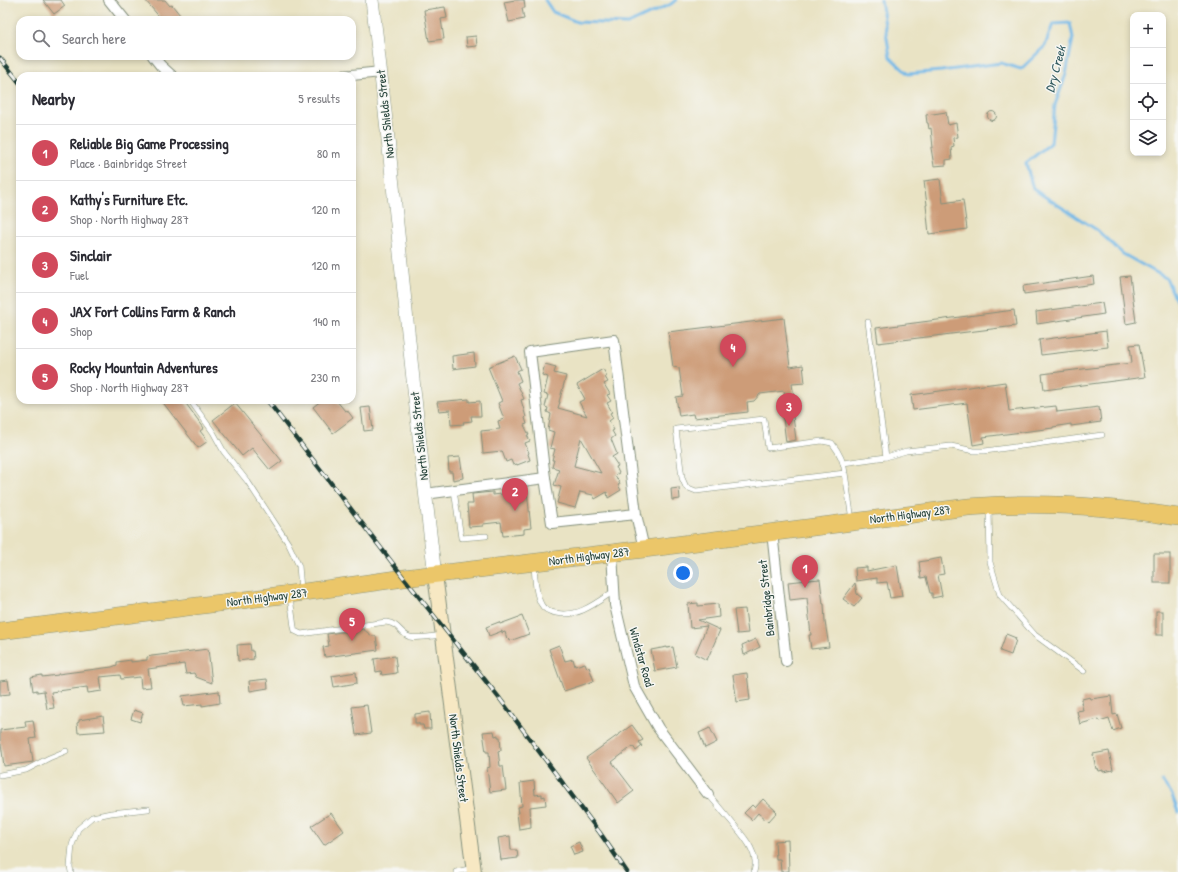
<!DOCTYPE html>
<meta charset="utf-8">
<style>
body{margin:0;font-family:"Patrick Hand",sans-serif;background:#f2f2f3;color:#2b2b33}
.controls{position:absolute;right:12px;top:12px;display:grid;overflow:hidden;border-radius:8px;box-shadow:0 2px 6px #0003}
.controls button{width:36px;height:36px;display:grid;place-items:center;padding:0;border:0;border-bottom:1px solid #e1e1e2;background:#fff;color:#2b2b33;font:20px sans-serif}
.you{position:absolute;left:683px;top:573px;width:14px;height:14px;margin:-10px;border:3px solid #fff;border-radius:50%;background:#1a73e8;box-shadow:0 0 0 6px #1a73e833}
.badge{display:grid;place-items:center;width:26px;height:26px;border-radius:50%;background:#d1495b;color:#fff;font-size:13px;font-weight:700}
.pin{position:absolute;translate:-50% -33px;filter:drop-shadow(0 1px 2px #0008)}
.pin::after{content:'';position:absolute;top:21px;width:14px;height:12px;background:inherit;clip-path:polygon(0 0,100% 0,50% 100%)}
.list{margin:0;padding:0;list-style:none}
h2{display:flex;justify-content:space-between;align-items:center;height:52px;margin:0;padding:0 16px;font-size:17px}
h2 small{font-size:13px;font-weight:400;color:#7c7c81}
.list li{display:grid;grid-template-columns:26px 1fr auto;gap:12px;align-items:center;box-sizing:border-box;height:56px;padding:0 16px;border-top:1px solid #e1e1e2}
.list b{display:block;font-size:15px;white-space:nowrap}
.list p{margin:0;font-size:13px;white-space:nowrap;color:#7c7c81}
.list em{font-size:13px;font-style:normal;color:#7c7c81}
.icon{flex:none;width:22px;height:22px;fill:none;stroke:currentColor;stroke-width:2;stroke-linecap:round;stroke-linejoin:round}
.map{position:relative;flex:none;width:1178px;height:872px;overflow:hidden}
.search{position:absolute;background:#fff;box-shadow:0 2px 6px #0003;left:16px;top:16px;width:340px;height:44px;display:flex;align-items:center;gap:10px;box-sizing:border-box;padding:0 14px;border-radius:12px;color:#7c7c81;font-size:15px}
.panel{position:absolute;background:#fff;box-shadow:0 2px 6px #0003;left:16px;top:72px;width:340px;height:332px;border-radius:12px}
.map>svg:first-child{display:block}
</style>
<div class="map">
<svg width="1178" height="872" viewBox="0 0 1178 872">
<rect width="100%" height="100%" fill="#f6f6f2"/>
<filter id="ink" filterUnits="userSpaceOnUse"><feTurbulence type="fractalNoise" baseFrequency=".025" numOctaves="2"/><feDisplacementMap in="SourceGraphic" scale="8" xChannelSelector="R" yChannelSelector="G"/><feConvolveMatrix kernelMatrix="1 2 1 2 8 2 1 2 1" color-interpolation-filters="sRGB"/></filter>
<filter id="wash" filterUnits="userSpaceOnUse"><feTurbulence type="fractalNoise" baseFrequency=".012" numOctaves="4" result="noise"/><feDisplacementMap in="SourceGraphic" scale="16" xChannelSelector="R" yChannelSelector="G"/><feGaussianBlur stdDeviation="0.9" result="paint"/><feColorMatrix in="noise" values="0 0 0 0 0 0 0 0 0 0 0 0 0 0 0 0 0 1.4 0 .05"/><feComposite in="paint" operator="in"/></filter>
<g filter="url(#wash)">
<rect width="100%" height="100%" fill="#e9e3c4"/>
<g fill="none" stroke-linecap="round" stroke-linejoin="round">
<!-- stream -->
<g stroke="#70b7e7" stroke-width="3">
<polyline points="545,0 553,12 577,22 628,24 671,4 676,0"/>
<polyline points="881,0 890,57 908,74 941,71 1001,63 1021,69 1045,46 1053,24 1070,23 1073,38 1066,74 1055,105 1051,143 1026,163 1033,189 1097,230 1123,254 1166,278 1178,304"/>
<polyline points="1162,781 1172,795 1178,812"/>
</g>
</g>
<g id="blocks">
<!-- building -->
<g fill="#cd9c78" fill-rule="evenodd">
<polygon points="43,0 61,0 65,6 54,14"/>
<polygon points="145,0 165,0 170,6 172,5 184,20 162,20"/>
<polygon points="515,0 524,0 525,8 522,8 524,19 509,22 504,2"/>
<polygon points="445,7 447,18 441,19 444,39 429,41 424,10"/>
<polygon points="476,36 477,46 467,47 466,37"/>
<circle cx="992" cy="116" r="4.5"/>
<polygon points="946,112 948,125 956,123 958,137 953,138 954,146 951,147 952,159 946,160 946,165 934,166 931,148 933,148 931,128 929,129 928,123 927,123 926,115"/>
<polygon points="940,179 943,203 963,200 967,229 929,234 926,205 927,205 924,181"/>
<polygon points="1093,276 1094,284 1024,294 1023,286"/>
<polygon points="1130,276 1136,322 1126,324 1120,277"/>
<polygon points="1102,303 1104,314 1037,324 1036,312"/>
<polygon points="1014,310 1016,326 878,343 876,328"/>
<polygon points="784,318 790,367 803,365 805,383 792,384 794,397 785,398 784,391 760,394 754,401 747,402 748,412 694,418 693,414 679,416 676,397 683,396 679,368 673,367 668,332"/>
<polygon points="1106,331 1108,347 1041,355 1039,340"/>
<polygon points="1139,344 1145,377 1044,390 1042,374 1132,363 1130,345"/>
<polygon points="474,353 475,366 453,369 452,356"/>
<polygon points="515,356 521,369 517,371 521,381 517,383 524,399 521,400 526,417 525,418 527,424 524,425 529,435 527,435 530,441 525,443 529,453 528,454 530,460 517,465 517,464 513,465 511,460 506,462 502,451 483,453 481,431 500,429 498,421 504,419 498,403 502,401 488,367"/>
<path d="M545 364 556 367 554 373 566 376 559 402H560L558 408 587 416 579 402 585 399 577 385 603 369 607 376 605 377 608 382 604 384 610 394 607 395 611 401 607 403 612 412 610 413 613 418 609 421 614 430 612 431 615 436 611 439 617 454 612 457 618 466 616 467 619 473 615 475 620 484 618 485 621 490 608 498 607 492 595 499 593 495 580 492 575 508 557 503 561 487 554 485 559 469 552 467 554 460H552L555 449 550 448 554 432 548 430 551 414 547 412 548 408 545 407 548 395 544 394 548 377 542 375ZM581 438 601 473 574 466Z"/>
<polygon points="1005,382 1009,411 1056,406 1057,412 1099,407 1101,422 1071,426 1071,424 1053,427 1053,428 983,437 984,443 973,445 967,403 913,410 911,395"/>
<polygon points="469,399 469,402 480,401 481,416 471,416 472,421 463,422 464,424 451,425 450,410 439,411 437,402"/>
<polygon points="161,400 179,400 181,403 184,401 204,428 200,431 208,441 198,448"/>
<polygon points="322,400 336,400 345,411 347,410 353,418 333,433 313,407"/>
<polygon points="235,403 282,461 270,470 252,448 242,456 213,420"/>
<polygon points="370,407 373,430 364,431 361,408"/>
<polygon points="792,408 796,440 786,442 782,410"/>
<polygon points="460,457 463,478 453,480 452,472 449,472 448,458"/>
<polygon points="679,488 680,499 672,500 671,489"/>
<polygon points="527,491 531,528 524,529 524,534 503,536 501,522 483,524 483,526 469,527 467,504 473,504 472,494 493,492 493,495"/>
<rect x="1154" y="554" width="16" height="29"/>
<polygon points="941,558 944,574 938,575 942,596 932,598 932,593 930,593 926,577 921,578 919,562"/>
<polygon points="897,565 902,596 890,598 887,582 877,583 877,578 856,581 855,568 867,567 867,571"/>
<polygon points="820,579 823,604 824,604 825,622 829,647 811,649 809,635 811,635 807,598 790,600 788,582"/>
<polygon points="855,583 857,594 862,598 854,607 843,599"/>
<polygon points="698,603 698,606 718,604 719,617 698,620 720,630 707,660 695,654 707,626 690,628 688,604"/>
<polygon points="745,609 748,633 737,634 734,610"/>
<rect x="1156" y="611" width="7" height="24"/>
<polygon points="522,616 529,634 510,641 509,638 507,639 505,632 502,633 502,631 489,636 486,627 499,622 500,624"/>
<polygon points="363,629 372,636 376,636 378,650 325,657 323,647 329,646 327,634"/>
<polygon points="1006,634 1016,638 1015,640 1016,640 1011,655 1000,651"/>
<polygon points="756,639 760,647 744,655 742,645"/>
<polygon points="250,644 251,651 253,651 254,659 238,661 237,645"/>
<polygon points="559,645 565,661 573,659 575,666 585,663 587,668 589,667 594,681 564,691 549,649"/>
<polygon points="667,647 667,648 673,647 677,667 655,671 651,650"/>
<polygon points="208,649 212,683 196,677 194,673 186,674 184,664 148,669 151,687 141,688 140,677 121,679 120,675 100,677 102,691 88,693 87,687 51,692 54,708 47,709 44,691 37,692 37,690 33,691 31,677 42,675 42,677 58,675 58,674 112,667 117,665 117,662 131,660 131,662 147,660 147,657 152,656"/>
<polygon points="395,656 397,673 382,675 381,671 376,672 374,659"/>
<polygon points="356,672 357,683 334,687 332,676"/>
<polygon points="747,673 750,700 737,702 733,675"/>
<polygon points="267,679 268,688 250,691 249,681"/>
<polygon points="8,680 10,694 0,695 0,681"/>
<polygon points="219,691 220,703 202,706 202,704 184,706 182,696"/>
<polygon points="1111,696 1113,715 1117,714 1121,728 1113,731 1109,718 1099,721 1098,719 1080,724 1077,711 1083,710 1081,702 1082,702 1082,699 1090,697 1091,699"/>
<polygon points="367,705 371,733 356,735 352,707"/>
<polygon points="134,710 143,713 140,722 131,719"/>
<polygon points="430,712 431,729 424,729 423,725 419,725 419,723 415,723 415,714"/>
<polygon points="103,716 105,731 78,733 77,723 79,722 79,720"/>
<polygon points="33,720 36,738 30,739 33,762 4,766 1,744 0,744 0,730 26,727 25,721"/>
<polygon points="632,725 643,740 639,742 642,746 636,751 633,746 612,762 634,791 618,803 586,758"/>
<polygon points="710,728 717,742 705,748 699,733"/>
<polygon points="494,731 495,736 498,735 498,737 500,737 501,750 498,751 500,766 503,766 506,790 490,792 487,768 490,767 489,752 486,752 483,732"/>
<polygon points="1109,751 1113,770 1103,772 1103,770 1099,771 1098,768 1096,769 1093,754"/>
<polygon points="534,781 535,795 542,794 542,797 545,796 546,805 530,807 531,827 519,829 517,813 519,813 518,807 522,806 520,783"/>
<polygon points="763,799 777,812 768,822 758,813 752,820 744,813 752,805 755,808"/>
<polygon points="331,813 344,831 324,845 311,826"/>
<polygon points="510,836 511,850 517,850 518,858 501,860 498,838"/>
<polygon points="788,840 789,871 781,872 780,859 776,859 775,841"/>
<polygon points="579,842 583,852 574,855 570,846"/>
</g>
</g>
</g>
<g filter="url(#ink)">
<use href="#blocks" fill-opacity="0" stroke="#84907c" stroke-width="1"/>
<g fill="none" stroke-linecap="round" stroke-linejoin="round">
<defs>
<g id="service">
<polyline points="868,322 886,457"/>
<polyline points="190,400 213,432 224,452 248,482 288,543 299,566 301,589"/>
<polyline points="843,463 886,457 906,451 951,446 974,451 985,451 1102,435"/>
<path d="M845 473 696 491 686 487 682 478 676 429 764 419 768 448 822 441 832 443C839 452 844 462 845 473L852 520"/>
<polyline points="454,490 461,538 486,536"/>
<polyline points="989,509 990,562 1000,595 1035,635 1084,671"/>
<path d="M534 565C535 577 535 593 541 604 544 610 549 612 556 613 578 618 596 603 614 591"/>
<path d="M290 597 294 627 295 631 301 634 386 622C400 624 400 634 410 637 418 639 433 636 442 635"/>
<polyline points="0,775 26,770 49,758 66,751"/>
<path d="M708 794C716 803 723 812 730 820 742 835 760 852 754 872"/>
<polyline points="71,872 70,867 72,845 78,829 92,817 111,813 148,809"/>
<polyline points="456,872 473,868"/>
</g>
<g id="minor">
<polyline points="109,0 125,20"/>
<polyline points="153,56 161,66 172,76"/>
<polyline points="342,76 381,72"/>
<polyline points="425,494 545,478"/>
<polyline points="636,514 552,523 545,478 530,352 614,340 636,514 644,549"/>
<polyline points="772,532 786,661"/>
<polyline points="612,553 615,605 634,686 658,728 708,794"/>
</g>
<path id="tertiary" d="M372 0C396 191 411 383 435 575"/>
<polyline id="secondary" points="435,575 474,872"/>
<path id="trunk" d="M0 631 290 594 404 578 644 549 968 507C1037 501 1110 506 1178 517"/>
</defs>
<!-- service casing -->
<use href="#service" stroke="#84907c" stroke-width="6"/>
<!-- minor casing -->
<use href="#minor" stroke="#84907c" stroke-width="12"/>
<!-- tertiary casing -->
<use href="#tertiary" stroke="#84907c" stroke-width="14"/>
<!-- secondary casing -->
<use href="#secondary" stroke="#84907c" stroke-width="16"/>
<!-- trunk casing -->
<use href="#trunk" stroke="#84907c" stroke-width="18"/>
<!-- service -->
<use href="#service" stroke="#fff" stroke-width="5"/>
<!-- minor -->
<use href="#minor" stroke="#fff" stroke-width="10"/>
<!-- tertiary -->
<use href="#tertiary" stroke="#fff" stroke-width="13"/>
<!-- secondary -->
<use href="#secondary" stroke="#f7e8c3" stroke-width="14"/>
<!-- trunk -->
<use href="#trunk" stroke="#ebc669" stroke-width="17"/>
<defs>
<g id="rail">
<polyline points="0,58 20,83"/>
<polyline points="267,400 404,578 500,699 600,833 627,872"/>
</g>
</defs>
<!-- rail casing -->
<use href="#rail" stroke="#1f3d34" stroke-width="4.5"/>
<!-- rail -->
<use href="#rail" stroke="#f6f6f2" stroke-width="3" stroke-dasharray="9" stroke-linecap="butt"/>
</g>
</g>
<g text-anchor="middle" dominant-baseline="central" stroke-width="3" stroke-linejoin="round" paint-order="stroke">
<!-- street labels -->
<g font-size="12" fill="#1f3d34" stroke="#f6f6f2">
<text transform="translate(385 114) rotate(-96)">North Shields Street</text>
<text transform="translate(419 436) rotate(-96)">North Shields Street</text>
<text transform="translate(910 514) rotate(-7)">North Highway 287</text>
<text transform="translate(589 556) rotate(-7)">North Highway 287</text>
<text transform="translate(267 597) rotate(-7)">North Highway 287</text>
<text transform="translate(766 598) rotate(-96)">Bainbridge Street</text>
<text transform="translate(642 657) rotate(74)">Windstar Road</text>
<text transform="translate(459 758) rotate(83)">North Shields Street</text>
</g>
<!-- water labels -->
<g font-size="13" font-style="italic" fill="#335c61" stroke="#f6f6f2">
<text transform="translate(1055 69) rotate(-75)">Dry Creek</text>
</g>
</g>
</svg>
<div class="controls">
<button>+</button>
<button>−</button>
<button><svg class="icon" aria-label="locate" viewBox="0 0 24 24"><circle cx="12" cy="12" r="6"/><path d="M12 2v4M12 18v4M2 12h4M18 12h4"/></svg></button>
<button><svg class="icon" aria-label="layers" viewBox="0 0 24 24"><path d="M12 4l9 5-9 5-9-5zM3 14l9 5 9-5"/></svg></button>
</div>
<div class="you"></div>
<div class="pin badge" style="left:805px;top:588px">1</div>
<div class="pin badge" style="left:515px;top:511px">2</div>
<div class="pin badge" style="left:789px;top:426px">3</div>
<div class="pin badge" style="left:733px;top:367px">4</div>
<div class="pin badge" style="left:352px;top:641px">5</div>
<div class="search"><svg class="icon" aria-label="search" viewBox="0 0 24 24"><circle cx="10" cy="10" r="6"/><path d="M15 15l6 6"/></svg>Search here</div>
<section class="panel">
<h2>Nearby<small>5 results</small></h2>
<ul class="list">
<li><span class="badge">1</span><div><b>Reliable Big Game Processing</b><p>Place · Bainbridge Street</p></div><em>80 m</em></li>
<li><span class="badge">2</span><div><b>Kathy's Furniture Etc.</b><p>Shop · North Highway 287</p></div><em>120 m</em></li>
<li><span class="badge">3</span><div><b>Sinclair</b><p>Fuel</p></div><em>120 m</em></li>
<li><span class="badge">4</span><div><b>JAX Fort Collins Farm &amp; Ranch</b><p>Shop</p></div><em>140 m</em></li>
<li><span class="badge">5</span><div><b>Rocky Mountain Adventures</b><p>Shop · North Highway 287</p></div><em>230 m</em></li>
</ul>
</section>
</div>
